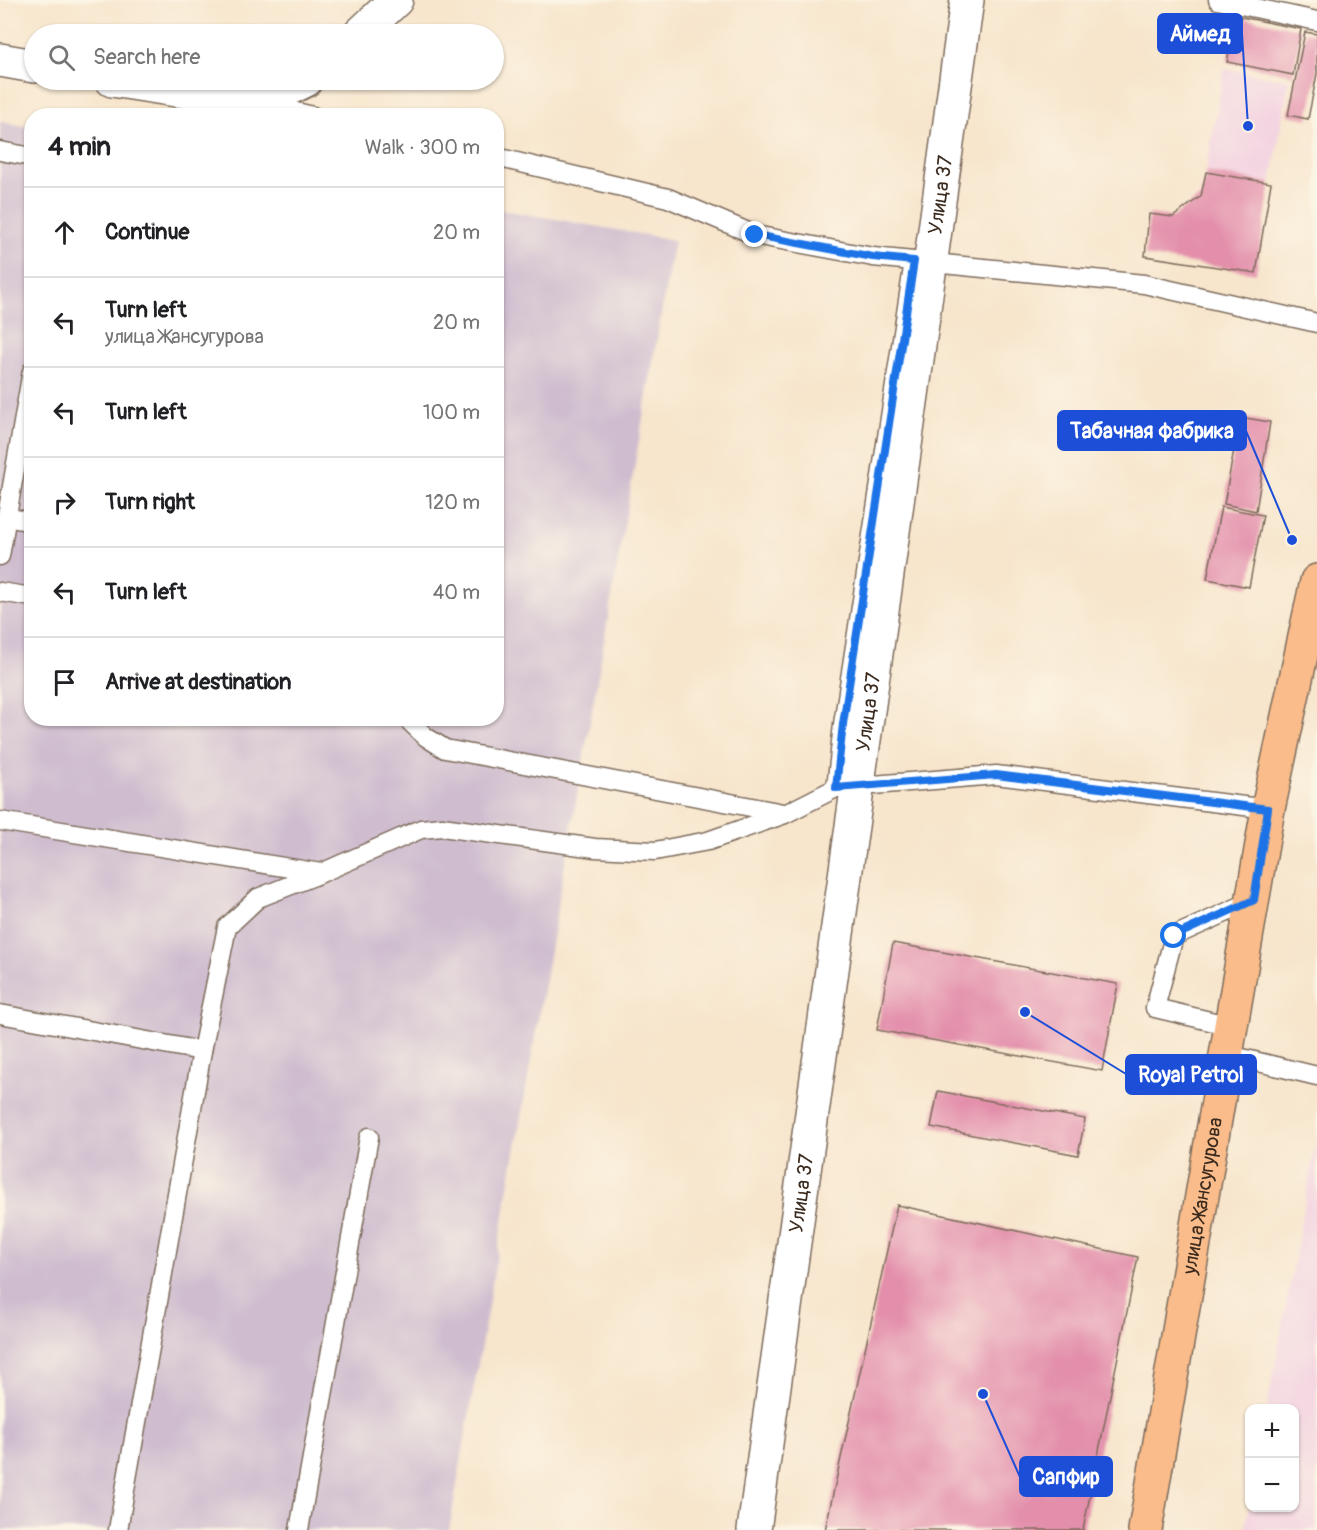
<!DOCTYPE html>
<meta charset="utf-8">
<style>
body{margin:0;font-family:Pangolin,sans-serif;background:#f6f6f6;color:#202124}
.controls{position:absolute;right:18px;bottom:18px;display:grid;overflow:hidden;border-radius:12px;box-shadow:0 2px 4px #0004}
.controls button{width:54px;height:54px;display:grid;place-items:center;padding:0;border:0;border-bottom:2px solid #e0e0e0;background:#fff;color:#202124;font:30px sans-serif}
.stop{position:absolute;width:18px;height:18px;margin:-14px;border:4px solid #1a73e8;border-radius:50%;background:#fff}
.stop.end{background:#1a73e8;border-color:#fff;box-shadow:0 2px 6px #0008}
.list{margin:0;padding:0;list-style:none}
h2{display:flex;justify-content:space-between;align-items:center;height:78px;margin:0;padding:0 24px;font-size:26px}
h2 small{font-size:20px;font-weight:400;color:#757577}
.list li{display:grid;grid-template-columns:39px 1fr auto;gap:18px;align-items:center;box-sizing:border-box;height:90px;padding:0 24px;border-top:2px solid #e0e0e0}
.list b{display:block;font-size:22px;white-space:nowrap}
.list p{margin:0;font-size:20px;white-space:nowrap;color:#757577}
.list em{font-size:20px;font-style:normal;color:#757577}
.icon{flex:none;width:33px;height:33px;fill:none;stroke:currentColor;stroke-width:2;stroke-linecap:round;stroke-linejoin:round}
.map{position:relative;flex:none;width:1317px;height:1530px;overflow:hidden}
.search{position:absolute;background:#fff;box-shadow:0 2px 4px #0004;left:24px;top:24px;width:480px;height:66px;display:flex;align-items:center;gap:15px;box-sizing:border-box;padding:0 21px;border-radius:33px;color:#757577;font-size:22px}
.panel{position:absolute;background:#fff;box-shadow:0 2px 4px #0004;left:24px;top:108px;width:480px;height:618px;border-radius:24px}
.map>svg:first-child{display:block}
</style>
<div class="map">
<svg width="1317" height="1530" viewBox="0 0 1317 1530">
<rect width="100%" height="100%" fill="#fcf5e5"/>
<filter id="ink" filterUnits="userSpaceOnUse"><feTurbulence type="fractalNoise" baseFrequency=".0167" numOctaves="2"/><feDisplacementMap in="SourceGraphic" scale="12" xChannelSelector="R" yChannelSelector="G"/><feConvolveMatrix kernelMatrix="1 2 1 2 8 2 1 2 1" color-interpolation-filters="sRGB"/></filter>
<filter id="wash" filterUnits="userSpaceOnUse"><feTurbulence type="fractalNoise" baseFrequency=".008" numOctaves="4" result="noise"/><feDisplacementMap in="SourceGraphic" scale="24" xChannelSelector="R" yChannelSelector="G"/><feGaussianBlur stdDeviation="1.35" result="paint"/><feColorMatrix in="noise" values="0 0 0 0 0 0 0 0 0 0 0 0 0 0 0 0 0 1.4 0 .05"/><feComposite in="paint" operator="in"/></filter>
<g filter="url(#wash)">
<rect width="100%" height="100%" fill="#f7e5cc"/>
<!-- built -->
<g fill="#f2cfe1">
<polygon points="1224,69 1289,80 1271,183 1206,172"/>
<polygon points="1317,1137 1317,1530 1245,1530 1249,1506 1294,1508 1294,1408 1267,1408"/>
</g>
<!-- industrial -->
<polygon fill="#cfbdcf" points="0,122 31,127 32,718 496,718 497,209 674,240 449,1530 0,1530"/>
<g id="blocks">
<!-- building -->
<g fill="#e38fab">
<polygon points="1236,16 1301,29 1293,75 1227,62"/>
<polygon points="1305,32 1317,34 1317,74 1308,119 1288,115"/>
<polygon points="1206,172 1271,183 1256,273 1145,256 1149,214 1173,217 1201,196"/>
<polygon points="1240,417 1270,422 1256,511 1224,504"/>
<polygon points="1221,507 1263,515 1249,587 1207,579"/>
<polygon points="893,943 1118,984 1102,1071 877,1030"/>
<polygon points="938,1091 1085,1119 1078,1155 931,1127"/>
<polygon points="897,1205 1138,1257 1083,1530 825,1530"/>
</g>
</g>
</g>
<g filter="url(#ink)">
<use href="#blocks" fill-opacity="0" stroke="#7d6b5b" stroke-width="1.5"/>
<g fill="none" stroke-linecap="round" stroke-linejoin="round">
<defs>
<g id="service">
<polyline points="1218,0 1317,21"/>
<polyline points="262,104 313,116"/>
<polyline points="0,151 32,157"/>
<polyline points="496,157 668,198 755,235 873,257 1144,284 1317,323"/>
<polyline points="6,517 32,522"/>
<polyline points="0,556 32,371"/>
<polyline points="0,592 32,597"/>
<polyline points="406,718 426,737 445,749 783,813"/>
<polyline points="836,788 843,724 914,261"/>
<polyline points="0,821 321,873 421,829 442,827 595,848 655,851 708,841 785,814 836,788 996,775 1268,809"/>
<polyline points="0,1014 202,1051"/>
<polyline points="1231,1026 1155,1008 1174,936 1254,900"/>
<polyline points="1225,1054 1317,1076"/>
<polyline points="118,1530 202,1051 227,927 258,898 319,874"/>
<polyline points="299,1530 369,1137"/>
</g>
<g id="minor">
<path id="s1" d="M754 1530 967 0"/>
</g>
<g id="tertiary">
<polyline points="360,34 396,0"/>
<polyline points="0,60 34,66"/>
<polyline points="112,80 259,103 306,80"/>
</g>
<g id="primary">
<path id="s2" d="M1145 1530 1268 809 1317 581"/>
</g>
</defs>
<!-- service casing -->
<use href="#service" stroke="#7d6b5b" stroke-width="21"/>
<!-- minor casing -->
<use href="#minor" stroke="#7d6b5b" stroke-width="36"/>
<!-- tertiary casing -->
<use href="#tertiary" stroke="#7d6b5b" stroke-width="36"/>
<!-- primary casing -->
<use href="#primary" stroke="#7d6b5b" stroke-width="36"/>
<!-- service -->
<use href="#service" stroke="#fff" stroke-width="18"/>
<!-- minor -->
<use href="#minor" stroke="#fff" stroke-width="33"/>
<!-- tertiary -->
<use href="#tertiary" stroke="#fff" stroke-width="33"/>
<!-- primary -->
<use href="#primary" stroke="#f9bc8a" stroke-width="33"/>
</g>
</g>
<g fill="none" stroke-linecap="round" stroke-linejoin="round" filter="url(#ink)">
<!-- route -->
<polyline stroke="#1a73e8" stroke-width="8" points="755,235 873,257 914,261 843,724 836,788 996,775 1268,809 1254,900 1174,936"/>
</g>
<g text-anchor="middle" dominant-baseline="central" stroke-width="4.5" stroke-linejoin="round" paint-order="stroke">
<!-- street labels -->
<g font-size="20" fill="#3b2a1e" stroke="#fcf5e5">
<text stroke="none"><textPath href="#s1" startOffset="1348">Улица 37</textPath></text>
<text stroke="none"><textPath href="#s1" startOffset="826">Улица 37</textPath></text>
<text stroke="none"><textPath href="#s1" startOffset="340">Улица 37</textPath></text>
<text stroke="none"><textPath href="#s2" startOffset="339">улица Жансугурова</textPath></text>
</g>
</g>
<!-- callouts -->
<path fill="none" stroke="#1d4ed8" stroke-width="2" d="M1248 126L1242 34M1292 540L1246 431M1025 1012L1126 1074M983 1394L1020 1477"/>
<g fill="#1d4ed8" stroke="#fcf5e5" stroke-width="2">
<circle cx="1248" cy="126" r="6"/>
<circle cx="1292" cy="540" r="6"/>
<circle cx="1025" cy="1012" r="6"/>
<circle cx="983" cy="1394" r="6"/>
</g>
<g fill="#1d4ed8" stroke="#1d4ed8" stroke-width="2">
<rect x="1158" y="14" width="84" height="39" rx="6"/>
<rect x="1058" y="411" width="188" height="39" rx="6"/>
<rect x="1126" y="1055" width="130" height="39" rx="6"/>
<rect x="1020" y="1457" width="92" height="39" rx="6"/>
</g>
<g font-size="21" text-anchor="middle" font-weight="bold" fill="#fff">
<text x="1200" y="41">Аймед</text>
<text x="1152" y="438">Табачная фабрика</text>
<text x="1191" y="1082">Royal Petrol</text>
<text x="1066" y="1484">Сапфир</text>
</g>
</svg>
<div class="controls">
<button>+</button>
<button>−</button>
</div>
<div class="stop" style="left:1174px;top:936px"></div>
<div class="stop end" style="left:755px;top:235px"></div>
<div class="search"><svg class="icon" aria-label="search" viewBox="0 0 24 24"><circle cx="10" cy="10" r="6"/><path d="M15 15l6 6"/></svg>Search here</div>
<section class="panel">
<h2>4 min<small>Walk · 300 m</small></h2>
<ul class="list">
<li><svg class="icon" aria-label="ahead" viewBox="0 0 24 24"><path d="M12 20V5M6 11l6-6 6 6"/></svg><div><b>Continue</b></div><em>20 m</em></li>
<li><svg class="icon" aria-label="left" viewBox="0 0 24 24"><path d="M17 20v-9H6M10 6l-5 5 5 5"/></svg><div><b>Turn left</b><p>улица Жансугурова</p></div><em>20 m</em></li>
<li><svg class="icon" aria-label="left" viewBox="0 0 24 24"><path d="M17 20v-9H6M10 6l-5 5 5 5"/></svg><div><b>Turn left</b></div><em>100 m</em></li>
<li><svg class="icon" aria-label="right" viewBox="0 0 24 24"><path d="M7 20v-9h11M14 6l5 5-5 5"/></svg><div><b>Turn right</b></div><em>120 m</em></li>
<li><svg class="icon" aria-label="left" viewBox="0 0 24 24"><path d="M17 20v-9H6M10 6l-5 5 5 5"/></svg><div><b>Turn left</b></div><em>40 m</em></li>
<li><svg class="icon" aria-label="arrive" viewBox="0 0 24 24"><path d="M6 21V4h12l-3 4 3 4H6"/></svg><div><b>Arrive at destination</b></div></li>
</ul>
</section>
</div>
